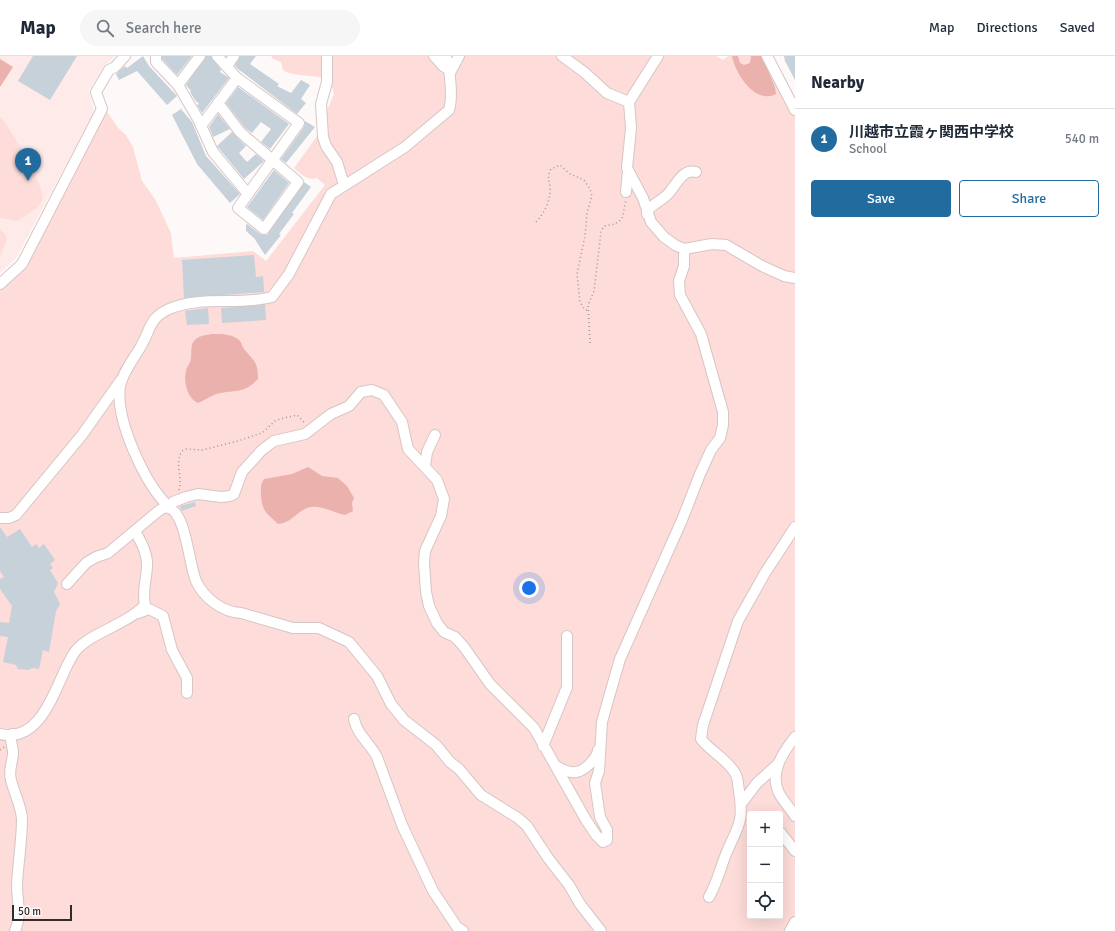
<!DOCTYPE html>
<meta charset="utf-8">
<style>
body{margin:0;font-family:Signika,"Noto Sans JP",sans-serif;background:#f6f6f7;color:#1f2937}
.controls{position:absolute;right:12px;bottom:12px;display:grid;overflow:hidden;border-radius:4px;box-shadow:0 4px 16px #0002}
.controls button{width:36px;height:36px;display:grid;place-items:center;padding:0;border:0;border-bottom:1px solid #e0e1e3;background:#fff;color:#1f2937;font:20px sans-serif}
.scale{position:absolute;left:12px;bottom:10px;width:60px;box-sizing:border-box;padding-left:4px;border:2px solid #322c2b;border-top:0;font-size:11px;line-height:14px;white-space:nowrap;color:#322c2b;-webkit-text-stroke:3px #fdf9f9;paint-order:stroke}
.you{position:absolute;left:529px;top:532px;width:14px;height:14px;margin:-10px;border:3px solid #fff;border-radius:50%;background:#1a73e8;box-shadow:0 0 0 6px #1a73e833}
.badge{display:grid;place-items:center;width:26px;height:26px;border-radius:50%;background:#226b9f;color:#fff;font-size:13px;font-weight:700}
.pin{position:absolute;translate:-50% -33px;filter:drop-shadow(0 1px 2px #0008)}
.pin::after{content:'';position:absolute;top:21px;width:14px;height:12px;background:inherit;clip-path:polygon(0 0,100% 0,50% 100%)}
.list{margin:0;padding:0;list-style:none}
h2{display:flex;justify-content:space-between;align-items:center;height:52px;margin:0;padding:0 16px;font-size:17px}
h2 small{font-size:13px;font-weight:400;color:#747a83}
.list li{display:grid;grid-template-columns:26px 1fr auto;gap:12px;align-items:center;box-sizing:border-box;height:60px;padding:0 16px;border-top:1px solid #e0e1e3}
.list b{display:block;font-size:15px;white-space:nowrap}
.list p{margin:0;font-size:13px;white-space:nowrap;color:#747a83}
.list em{font-size:13px;font-style:normal;color:#747a83}
.actions{display:flex;gap:8px;padding:12px 16px}
.actions a{flex:1;padding:9px 0;border:1px solid #226b9f;border-radius:4px;text-align:center;font-size:14px;color:#226b9f}
.actions .main{background:#226b9f;color:#fff}
.icon{flex:none;width:22px;height:22px;fill:none;stroke:currentColor;stroke-width:2;stroke-linecap:round;stroke-linejoin:round}
.map{position:relative;flex:none;width:795px;height:875px;overflow:hidden}
header{display:flex;align-items:center;gap:24px;box-sizing:border-box;height:56px;padding:0 20px;background:#fff;border-bottom:1px solid #e0e1e3}
header strong{font-size:19px}
nav{display:flex;gap:22px;margin-inline-start:auto;font-size:14px}
.search{width:280px;height:36px;background:#f6f6f7;display:flex;align-items:center;gap:10px;box-sizing:border-box;padding:0 14px;border-radius:22px;color:#747a83;font-size:15px}
main{display:flex}
aside{flex:1;background:#fff}
.map>svg:first-child{display:block}
</style>
<header>
<strong>Map</strong>
<div class="search"><svg class="icon" aria-label="search" viewBox="0 0 24 24"><circle cx="10" cy="10" r="6"/><path d="M15 15l6 6"/></svg>Search here</div>
<nav><a>Map</a><a>Directions</a><a>Saved</a></nav>
</header>
<main>
<div class="map">
<svg width="795" height="875" viewBox="0 0 795 875">
<rect width="100%" height="100%" fill="#fdf9f9"/>
<!-- built -->
<polygon fill="#feeae8" points="0,0 115,0 104,10 89,34 94,56 16,202 0,217"/>
<!-- green -->
<g fill="#fddcd9" fill-rule="evenodd">
<path d="M271 0H716L723 4 728 0H770L779 18 786 24 795 42V875H0V232L23 213 105 53 119 73 126 79 133 91 142 125 155 143 171 177 174 202 253 195 266 205 325 129 317 122C307 125 301 118 294 112L325 69 326 57 334 38 330 24C316 18 291 21 283 14L281 6 273 3ZM750 758H780V860H750Z"/>
<path d="M0 62 4 65C19 89 38 115 43 143L37 152 18 165 0 162Z"/>
<polygon points="0,174 5,178 7,184 0,200"/>
</g>
<!-- water -->
<g fill="#eab1ad">
<path d="M732 0H738L740 7 744 9 750 7 751 0H762L775 31 776 38C755 49 735 17 732 0Z"/>
<polygon points="0,3 13,11 0,31"/>
<path d="M213 278C221 278 234 278 240 285 242 287 242 291 244 293 254 305 258 306 258 323 245 337 238 334 221 337 213 338 206 344 198 347 188 343 183 327 186 315 187 310 191 307 191 301 192 295 190 288 195 284 200 279 207 279 213 278Z"/>
<path d="M308 411 322 420 338 422 347 430 354 442 352 447 353 455 345 459C333 457 317 446 305 453 295 458 290 467 278 468 267 457 262 456 261 439 261 432 260 429 264 423L292 418Z"/>
</g>
<!-- building -->
<g fill="#c6d1da">
<polygon points="33,0 77,0 50,44 18,25"/>
<polygon points="143,0 149,10 177,40 167,49 137,15 119,24 116,18 125,10 127,12"/>
<polygon points="162,0 192,0 177,19 162,3"/>
<polygon points="206,0 211,0 221,14 220,16 229,22 202,57 197,49 199,48 195,44 190,36 191,35 186,29"/>
<polygon points="240,0 256,0 250,8 279,28 277,30 291,37 301,24 310,29 301,43 306,47 297,58 238,13 235,10"/>
<polygon points="784,0 795,0 795,24 785,5"/>
<polygon points="238,31 289,68 270,93 261,86 271,73 261,66 252,77 245,72 226,47"/>
<polygon points="181,53 192,66 206,100 240,138 230,147 197,108 172,59"/>
<polygon points="218,58 230,73 213,81 209,71"/>
<polygon points="305,65 315,71 286,107 281,103 304,71"/>
<polygon points="232,76 246,90 239,97 247,106 256,98 264,105 244,123 217,90"/>
<polygon points="274,114 289,127 263,164 247,151"/>
<polygon points="304,126 311,131 292,157 294,158 279,178 281,179 265,199 254,182 246,175 246,169 247,168 260,178 267,179"/>
<polygon points="254,199 256,221 263,220 264,236 184,242 182,204"/>
<polygon points="265,249 266,264 222,267 221,252"/>
<polygon points="208,252 209,268 187,269 185,255"/>
<polygon points="195,446 196,450 182,455 180,450"/>
<polygon points="0,471 7,481 20,473 32,491 36,488 39,492 44,488 55,504 50,508 53,512 50,514 58,527 54,536 60,548 56,555 49,596 43,594 39,613 33,612 28,614 18,613 16,609 3,606 8,581 0,580 0,566 9,567 12,550 0,533 0,523 4,521 0,515"/>
</g>
<g fill="none" stroke-linecap="round" stroke-linejoin="round">
<defs>
<g id="minor">
<polyline points="156,0 156,6 178,29 198,63 213,96 248,138"/>
<polyline points="217,0 237,22 299,67 238,152 264,173 298,126 240,76 218,47"/>
<polyline points="327,0 327,26 321,48 323,81 326,90 337,106 344,129"/>
<polyline points="434,0 443,10 451,15 459,0"/>
<path d="M446 0C450 14 453 41 449 54L405 91 331 138 289 218 272 241C239 250 201 239 169 253 149 262 151 273 141 290 134 303 123 315 120 330 115 364 145 428 169 451L173 446 186 441 198 438 221 441 230 440 234 438 242 416 262 394 274 385 305 378 331 358 349 350 361 336 372 334 384 339 402 366 408 393 437 424 444 443 441 460 425 495 424 507 426 536 429 550 437 567 444 576 455 581 464 591 490 628 534 672 586 764 596 779 603 786 607 784V774L600 761 595 727 599 715 602 666 609 641 620 603 682 464 700 418 711 394 720 382 723 369V356L701 278 680 239 679 225 684 210V193L675 189 664 181 651 166 643 142 627 112 631 72 629 46 658 0"/>
<polyline points="562,0 584,16 607,37 629,46"/>
<polyline points="767,0 795,54"/>
<polyline points="227,10 234,0"/>
<polyline points="178,29 200,0"/>
<polyline points="201,70 237,22"/>
<polyline points="626,136 628,115"/>
<path d="M647 158V154C654 148 662 144 668 138 676 130 682 112 696 116"/>
<polyline points="684,193 712,188 726,189 762,210 784,220 795,222"/>
<polyline points="0,228 22,208 102,53 96,36 109,14 115,11 125,0"/>
<polyline points="425,410 427,396 435,379"/>
<polyline points="0,462 9,462 16,459 82,379 121,324"/>
<path d="M67 528 86 507 96 501 108 497 156 457C160 454 164 450 169 452 186 457 189 509 196 525 204 542 222 556 241 557L293 572H319L349 586 377 620 391 648 404 664 436 689 450 706 459 713 481 739 518 762 527 770 548 802 569 829 580 848 601 875"/>
<polyline points="138,557 149,553 163,560 172,594 187,622 187,637"/>
<path d="M354 663C357 679 370 687 377 701L402 769 433 835 457 871 463 875"/>
<path d="M0 678C45 688 56 624 74 597 88 577 125 570 145 549 142 534 146 526 147 511 148 498 141 486 135 475"/>
<path d="M12 678C9 686 13 689 13 696 13 706 8 714 11 724 14 737 21 749 22 763 22 785 18 807 17 829 17 845 22 859 15 875"/>
<path d="M795 681C783 696 769 717 779 737 783 745 790 752 795 760"/>
<polyline points="543,690 567,631 567,580"/>
<path d="M558 711C563 714 569 717 576 716 585 715 597 702 598 694"/>
<polyline points="741,748 757,727 778,708"/>
<polyline points="780,776 795,795"/>
<path d="M709 841C717 827 720 813 726 798 738 769 744 768 739 735 738 729 738 721 735 717 726 702 711 696 701 683L703 669 738 565 765 517 795 471"/>
<polyline points="790,875 795,866"/>
</g>
</defs>
<!-- minor casing -->
<use href="#minor" stroke="#d6c6c5" stroke-width="12"/>
<!-- path -->
<g stroke="#9d9898" stroke-width="1.5" stroke-dasharray="1 3" stroke-linecap="butt">
<path d="M536 166C545 156 551 144 550 131 549 124 547 119 551 113L560 109 570 118 584 124 590 133 592 140 587 157 585 180 577 218 580 246 585 254H587"/>
<polyline points="590,287 588,249 594,235 601,176 604,170 615,168 622,163 626,144"/>
<path d="M179 434C183 420 174 408 182 395L186 393 203 394 241 384 262 377 275 365 280 363 297 359 305 367"/>
<polyline points="0,694 4,691"/>
</g>
<!-- minor -->
<use href="#minor" stroke="#fff" stroke-width="10"/>
</g>
</svg>
<div class="controls">
<button>+</button>
<button>−</button>
<button><svg class="icon" aria-label="locate" viewBox="0 0 24 24"><circle cx="12" cy="12" r="6"/><path d="M12 2v4M12 18v4M2 12h4M18 12h4"/></svg></button>
</div>
<div class="scale">50 m</div>
<div class="you"></div>
<div class="pin badge" style="left:28px;top:125px">1</div>
</div>
<aside>
<h2>Nearby<small></small></h2>
<ul class="list">
<li><span class="badge">1</span><div><b>川越市立霞ヶ関西中学校</b><p>School</p></div><em>540 m</em></li>
</ul>
<div class="actions"><a class="main">Save</a><a>Share</a></div>
</aside>
</main>
